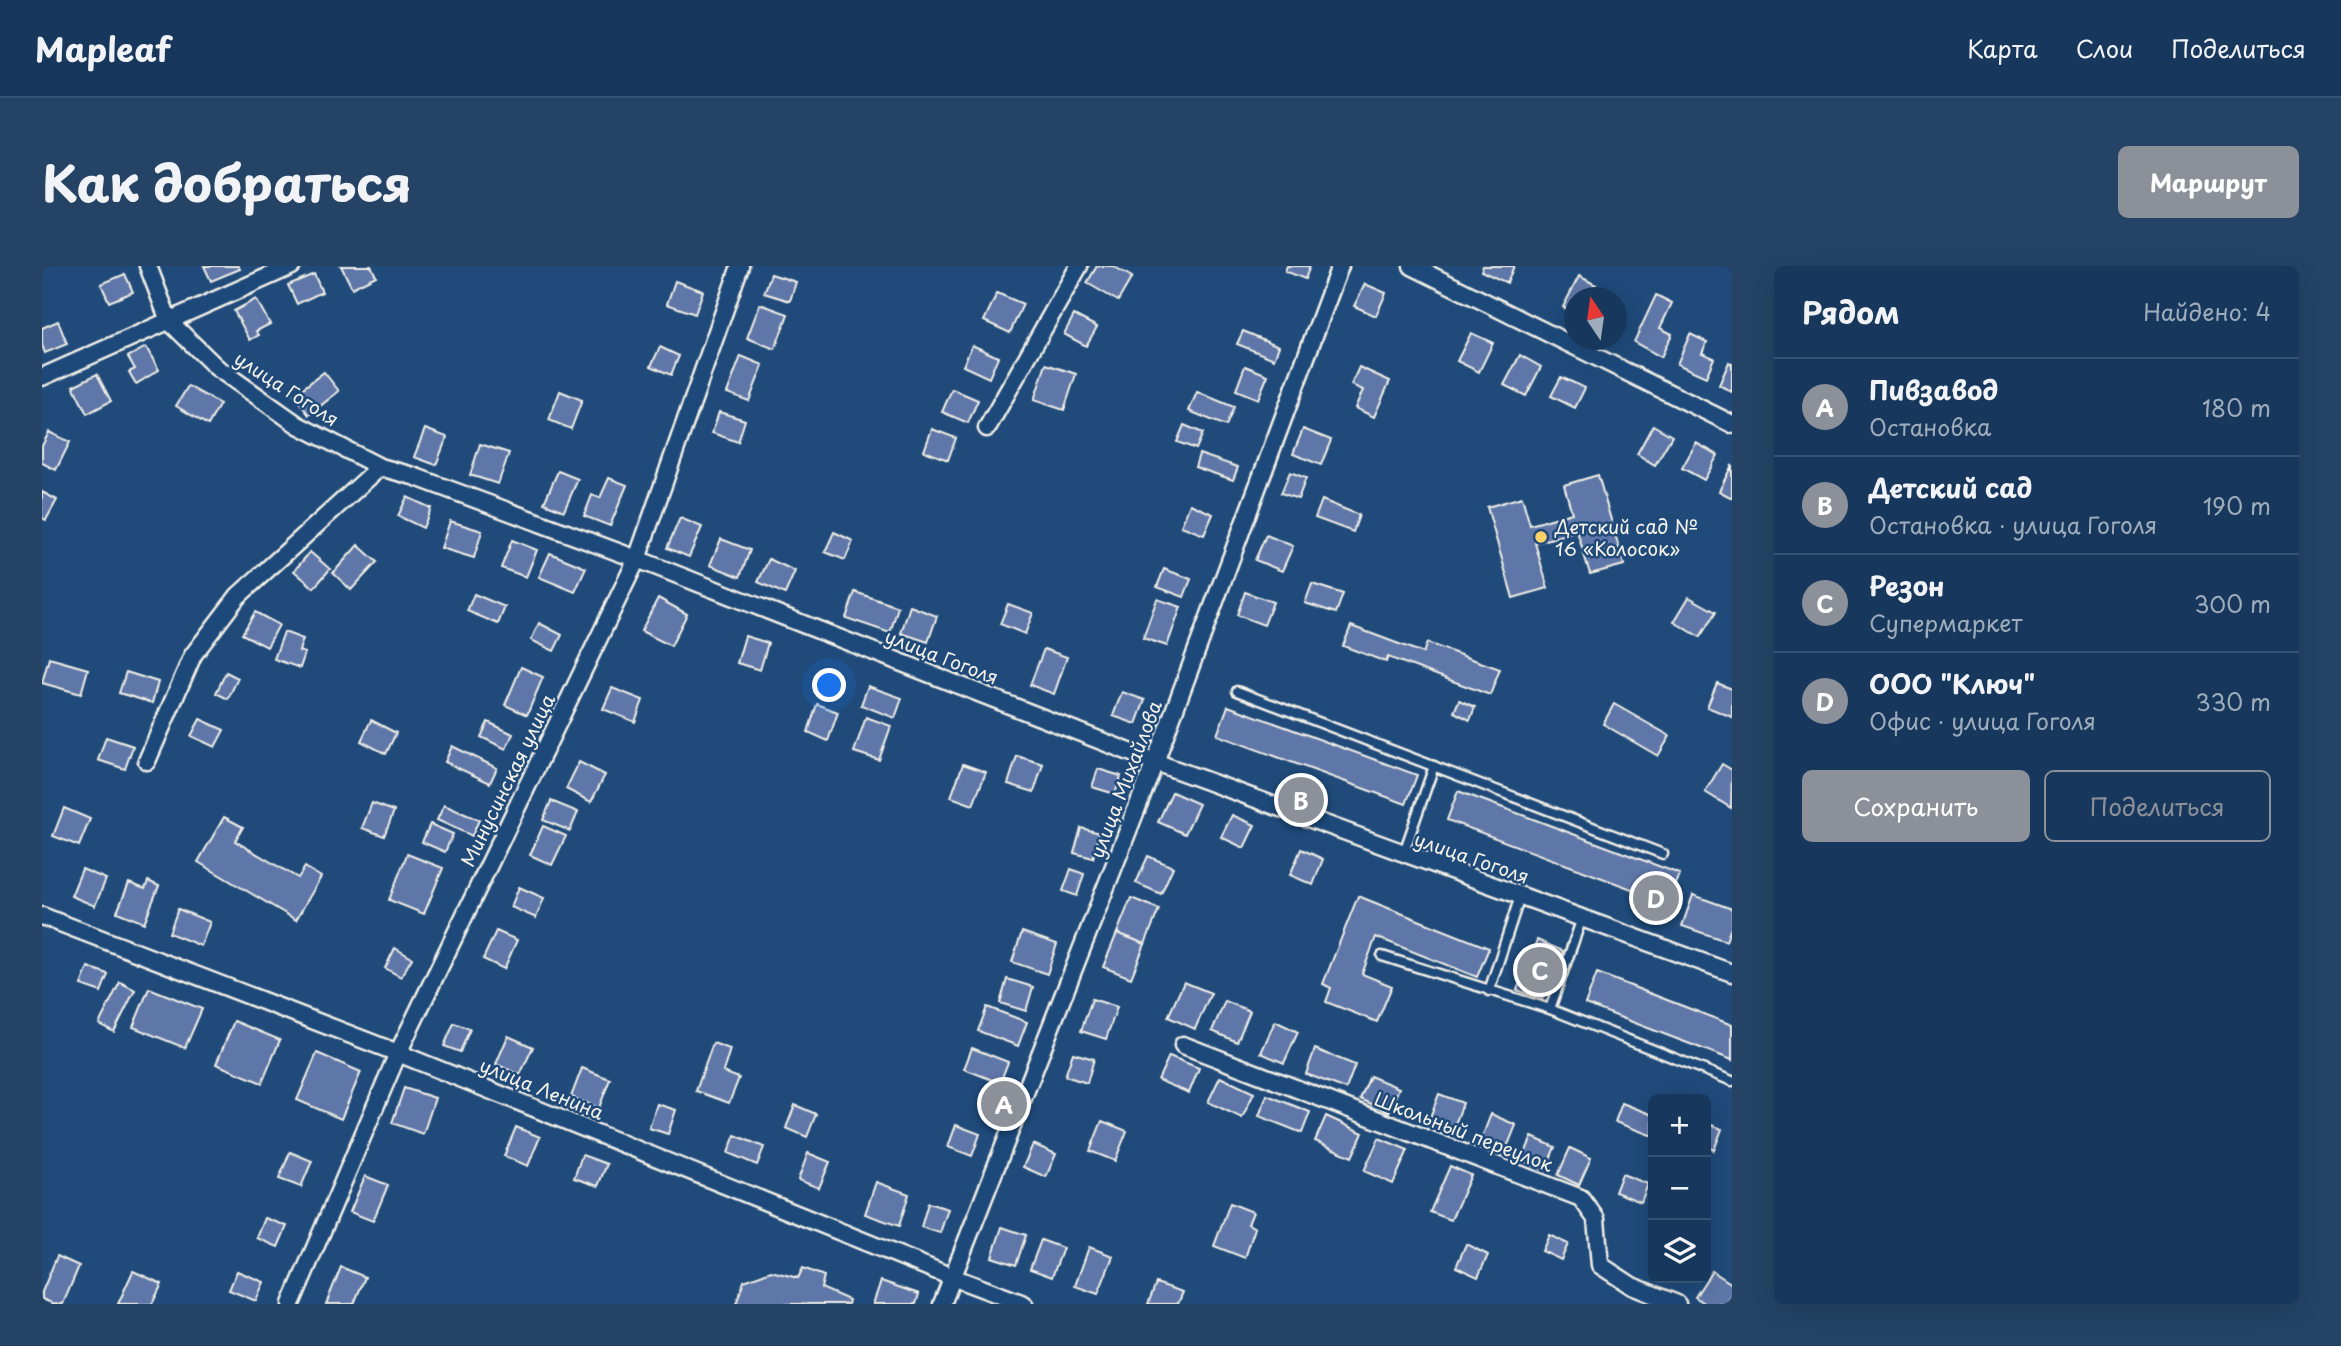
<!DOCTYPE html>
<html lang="ru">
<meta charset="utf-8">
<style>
body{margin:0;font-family:"Playpen Sans",sans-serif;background:#244365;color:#f1f3f6}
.controls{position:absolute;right:21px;bottom:21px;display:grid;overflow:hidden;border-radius:10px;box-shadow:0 7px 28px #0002}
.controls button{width:63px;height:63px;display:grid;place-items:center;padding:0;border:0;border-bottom:2px solid #365272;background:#17385c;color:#f1f3f6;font:35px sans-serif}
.compass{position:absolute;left:1522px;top:21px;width:63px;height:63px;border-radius:50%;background:#17385c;box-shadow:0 7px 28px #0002;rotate:347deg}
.you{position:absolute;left:788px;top:420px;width:24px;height:24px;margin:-18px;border:5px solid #fff;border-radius:50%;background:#1a73e8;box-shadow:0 0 0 10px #1a73e833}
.badge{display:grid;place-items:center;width:46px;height:46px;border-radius:50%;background:#8c9099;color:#fff;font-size:23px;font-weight:700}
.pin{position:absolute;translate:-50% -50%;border:4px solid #fff;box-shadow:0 2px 7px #0006}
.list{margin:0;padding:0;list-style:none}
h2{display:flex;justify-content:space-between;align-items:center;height:91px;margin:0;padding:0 28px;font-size:30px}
h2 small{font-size:23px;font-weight:400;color:#9eacbb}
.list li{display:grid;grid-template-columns:46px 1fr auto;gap:21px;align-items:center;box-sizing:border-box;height:98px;padding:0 28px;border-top:2px solid #365272}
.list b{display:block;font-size:26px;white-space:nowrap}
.list p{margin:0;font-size:23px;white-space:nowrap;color:#9eacbb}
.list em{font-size:23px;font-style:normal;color:#9eacbb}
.actions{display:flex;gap:14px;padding:21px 28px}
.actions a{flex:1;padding:16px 0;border:2px solid #8c9099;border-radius:10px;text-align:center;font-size:24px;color:#8c9099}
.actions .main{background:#8c9099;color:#fff}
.icon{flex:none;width:38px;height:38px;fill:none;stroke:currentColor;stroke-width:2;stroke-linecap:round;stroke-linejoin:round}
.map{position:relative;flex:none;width:1690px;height:1038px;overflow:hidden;border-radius:10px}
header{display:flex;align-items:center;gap:42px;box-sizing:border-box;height:98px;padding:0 35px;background:#17385c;border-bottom:2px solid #365272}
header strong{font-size:33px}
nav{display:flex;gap:38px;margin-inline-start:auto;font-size:24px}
.intro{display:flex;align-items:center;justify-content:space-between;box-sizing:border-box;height:168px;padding:0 42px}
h1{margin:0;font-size:49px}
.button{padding:18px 32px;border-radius:10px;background:#8c9099;color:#fff;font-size:24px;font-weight:700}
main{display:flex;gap:42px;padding:0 42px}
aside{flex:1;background:#17385c;border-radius:10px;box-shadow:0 7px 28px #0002}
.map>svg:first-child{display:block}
</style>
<header>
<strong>Mapleaf</strong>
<nav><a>Карта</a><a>Слои</a><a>Поделиться</a></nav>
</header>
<div class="intro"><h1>Как добраться</h1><a class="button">Маршрут</a></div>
<main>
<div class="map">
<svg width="1690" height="1038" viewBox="0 0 1690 1038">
<rect width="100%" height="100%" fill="#1f4a7a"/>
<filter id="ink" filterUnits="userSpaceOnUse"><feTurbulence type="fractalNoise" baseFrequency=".0143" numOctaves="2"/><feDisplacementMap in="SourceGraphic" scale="14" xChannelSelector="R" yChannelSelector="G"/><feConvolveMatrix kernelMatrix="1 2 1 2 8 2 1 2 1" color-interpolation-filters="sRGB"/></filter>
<g filter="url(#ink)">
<!-- building -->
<g fill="#5f77a8" stroke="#f4f1e8" stroke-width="2">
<polygon points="162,0 196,0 198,3 169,15"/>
<polygon points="299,0 329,0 334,10 310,22"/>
<polygon points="1055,0 1071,0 1090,11 1076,35 1045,17"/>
<polygon points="1245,0 1268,0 1263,13 1243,5"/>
<polygon points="1441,0 1472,0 1465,17 1439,5"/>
<polygon points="83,8 91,26 67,36 59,18"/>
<polygon points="272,8 280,26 255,38 246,19"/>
<polygon points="729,8 754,16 748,35 722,27"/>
<polygon points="1537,10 1554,19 1548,29 1553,32 1532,32 1532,47 1521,41"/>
<polygon points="633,15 661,25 653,48 625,38"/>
<polygon points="1323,18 1344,27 1334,50 1312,40"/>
<polygon points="955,27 981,38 968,67 942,55"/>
<polygon points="1614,29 1630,37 1618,62 1630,68 1619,91 1592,76"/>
<polygon points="214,33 228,58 214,65 217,69 208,74 192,45"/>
<polygon points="718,38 746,48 733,83 705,72"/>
<polygon points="1032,49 1055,61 1044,80 1022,68"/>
<polygon points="16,55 25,78 3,87 0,79 0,62"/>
<polygon points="1201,65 1237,80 1232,93 1195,78"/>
<polygon points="1429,67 1451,77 1437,106 1415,95"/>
<polygon points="1648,68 1665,76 1660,87 1672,92 1664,111 1635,98"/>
<polygon points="930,79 956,91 947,112 921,100"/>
<polygon points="104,81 117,104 94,118 87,106 93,103 86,91"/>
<polygon points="618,81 637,90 629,109 609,100"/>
<polygon points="1478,89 1499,101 1484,130 1462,119"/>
<polygon points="699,90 721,99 707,135 685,127"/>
<polygon points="1687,96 1690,98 1690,126 1677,119"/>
<polygon points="1004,98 1034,108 1022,144 992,134"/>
<polygon points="1203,100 1226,109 1216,133 1194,124"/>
<polygon points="1317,101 1348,115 1332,151 1313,142 1321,124 1309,119"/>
<polygon points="282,106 297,125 267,149 252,129"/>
<polygon points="55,108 69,135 45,148 31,120"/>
<polygon points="1519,111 1543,122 1533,142 1509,130"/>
<polygon points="146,120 178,138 166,159 134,140"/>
<polygon points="910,123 936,134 926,157 900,146"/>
<polygon points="518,125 540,134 529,163 507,154"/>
<polygon points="1155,126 1192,141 1184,160 1147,145"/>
<polygon points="677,146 703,154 696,176 670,167"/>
<polygon points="1142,159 1161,167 1154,183 1135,176"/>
<polygon points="1611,159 1630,170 1613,199 1595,188"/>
<polygon points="383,163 405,171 394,199 372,191"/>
<polygon points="890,163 914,172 906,194 882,185"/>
<polygon points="1261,163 1289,174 1279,199 1251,188"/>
<polygon points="7,166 28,176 14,204 0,197 0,180"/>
<polygon points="1654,177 1676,189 1662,214 1640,202"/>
<polygon points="438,178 467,187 456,218 428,209"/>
<polygon points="1157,188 1196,201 1191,214 1153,201"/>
<polygon points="1690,199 1690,232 1677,225"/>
<polygon points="516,205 536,213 522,245 502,237"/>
<polygon points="1248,206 1264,212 1256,233 1239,227"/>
<polygon points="1556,209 1582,299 1548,308 1535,265 1493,277 1506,322 1471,332 1445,241 1480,231 1488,259 1530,247 1522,219"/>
<polygon points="567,212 585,219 568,260 542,250 550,229 558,232"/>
<polygon points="0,226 15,234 4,254 0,252"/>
<polygon points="365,231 389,242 381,262 356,250"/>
<polygon points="1280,234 1317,249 1311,266 1273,252"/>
<polygon points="1148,238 1171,248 1162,269 1139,260"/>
<polygon points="638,252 660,261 647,291 625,282"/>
<polygon points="408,255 440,265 432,292 399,282"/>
<polygon points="792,266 811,275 803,294 783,286"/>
<polygon points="1224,269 1251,280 1240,305 1213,294"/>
<polygon points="679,273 708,284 698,311 668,299"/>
<polygon points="470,274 495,284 484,311 459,302"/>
<polygon points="316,279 335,296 309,324 291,307"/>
<polygon points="268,286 288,303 272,322 252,305"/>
<polygon points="508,287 544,302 533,326 497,311"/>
<polygon points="727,293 753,305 743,328 716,316"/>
<polygon points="1122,303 1149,313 1142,331 1115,321"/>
<polygon points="1270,318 1301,328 1294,347 1263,337"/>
<polygon points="813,326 856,341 848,367 804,352"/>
<polygon points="1203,326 1231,336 1222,359 1195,349"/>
<polygon points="432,328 463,341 456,358 425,345"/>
<polygon points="1647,331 1674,346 1658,371 1632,356"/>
<polygon points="616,332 645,348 629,380 599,365"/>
<polygon points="1115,333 1139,341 1125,380 1101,372"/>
<polygon points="966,338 991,347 983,368 958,358"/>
<polygon points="868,340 895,350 886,376 859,367"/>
<polygon points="213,346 237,359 225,381 200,368"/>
<polygon points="497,357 520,369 512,385 489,374"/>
<polygon points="1309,360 1381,387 1385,377 1458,403 1448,429 1346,391 1344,396 1301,380"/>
<polygon points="242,366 261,373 257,385 263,387 258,402 232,393"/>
<polygon points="703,370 726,377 718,404 695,397"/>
<polygon points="1002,383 1025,391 1012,428 988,419"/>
<polygon points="7,392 46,403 39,428 0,417"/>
<polygon points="479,401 501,411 485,449 463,439"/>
<polygon points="84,406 116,416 110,437 77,427"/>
<polygon points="184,406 196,412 186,433 174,427"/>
<polygon points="1675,417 1690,423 1690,451 1665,441"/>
<polygon points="826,420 860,432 853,452 819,439"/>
<polygon points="570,422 601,434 593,456 561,443"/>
<polygon points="1080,426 1103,434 1094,458 1071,450"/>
<polygon points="1417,434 1433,441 1428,454 1412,446"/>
<polygon points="775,438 796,446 786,475 766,466"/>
<polygon points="1572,438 1628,470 1616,490 1561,458"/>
<polygon points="1186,440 1375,509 1364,538 1175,469"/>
<polygon points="824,451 849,460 837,494 812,486"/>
<polygon points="158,453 182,464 173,481 149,470"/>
<polygon points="329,454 354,467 344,488 319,475"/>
<polygon points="446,456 471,468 464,483 439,471"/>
<polygon points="64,471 91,480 83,503 56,494"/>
<polygon points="410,480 455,502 448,517 403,496"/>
<polygon points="975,490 1001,498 992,526 966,518"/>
<polygon points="537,496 563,509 549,536 524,523"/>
<polygon points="921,498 944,506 931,539 909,531"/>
<polygon points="1680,498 1690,504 1689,542 1663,526"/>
<polygon points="1056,503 1079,510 1073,528 1050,521"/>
<polygon points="1416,525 1638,608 1627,637 1405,554"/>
<polygon points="1130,526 1157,538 1143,568 1116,556"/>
<polygon points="509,535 536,546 528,565 501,554"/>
<polygon points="330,537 352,545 342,570 320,562"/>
<polygon points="402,539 437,554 430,570 395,554"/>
<polygon points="22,542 48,553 37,580 11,570"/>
<polygon points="1190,549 1213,559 1202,582 1179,571"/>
<polygon points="182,551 201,561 193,575 256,612 263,601 279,611 254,654 156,596"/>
<polygon points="388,558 411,568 403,586 380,576"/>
<polygon points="501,560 524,570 510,599 488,589"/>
<polygon points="1039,562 1058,567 1051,592 1032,587"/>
<polygon points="1259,583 1281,593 1271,619 1248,609"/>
<polygon points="365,588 401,602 382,648 347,634"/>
<polygon points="1106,590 1131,601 1119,628 1094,617"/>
<polygon points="40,603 64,613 53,640 29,630"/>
<polygon points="1029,603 1042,608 1035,630 1021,625"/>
<polygon points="106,615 117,620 102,657 75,646 87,617 103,623"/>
<polygon points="477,621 502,632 494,652 469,641"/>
<polygon points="1651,629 1690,643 1690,659 1684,675 1640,660"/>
<polygon points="1316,630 1447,682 1435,711 1334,671 1320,708 1350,720 1335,756 1284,736 1289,722 1281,718"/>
<polygon points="1089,632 1117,643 1103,678 1075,667"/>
<polygon points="136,643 168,656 159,680 127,667"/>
<polygon points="454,665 475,674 462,703 441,693"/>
<polygon points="980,666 1015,678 1005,708 970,696"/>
<polygon points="1075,667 1103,678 1089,712 1061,701"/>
<polygon points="1495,674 1521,685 1500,734 1475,724"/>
<polygon points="353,682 370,692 359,711 343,702"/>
<polygon points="46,701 66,708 59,726 39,719"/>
<polygon points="1555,707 1690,759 1690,794 1543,738"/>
<polygon points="965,713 991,721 984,745 958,737"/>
<polygon points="78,716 93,724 72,766 57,758"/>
<polygon points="1142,716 1169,727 1153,763 1126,751"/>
<polygon points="107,722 160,743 143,782 91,761"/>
<polygon points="1050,733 1075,741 1064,773 1039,765"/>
<polygon points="1183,735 1208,745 1195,776 1170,765"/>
<polygon points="945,741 985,756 976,780 936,765"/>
<polygon points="192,755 238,774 220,817 174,798"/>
<polygon points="1233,755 1256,766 1242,797 1219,787"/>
<polygon points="412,757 428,763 418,786 402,780"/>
<polygon points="466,770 491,781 478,809 454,798"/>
<polygon points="671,777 688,783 681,806 697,812 687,837 654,825"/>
<polygon points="930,782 966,796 958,817 922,803"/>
<polygon points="1273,783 1313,799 1304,823 1264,808"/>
<polygon points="275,787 319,806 299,853 255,834"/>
<polygon points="1031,787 1052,793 1045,817 1023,810"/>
<polygon points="1127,790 1157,802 1147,827 1116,814"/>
<polygon points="540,802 568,813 557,842 529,831"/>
<polygon points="1328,810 1357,822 1347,846 1318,833"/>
<polygon points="1178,811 1212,827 1200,852 1166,836"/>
<polygon points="362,822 393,832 381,868 350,857"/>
<polygon points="1397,828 1421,837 1409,869 1385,859"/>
<polygon points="1225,829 1268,846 1260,867 1217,850"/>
<polygon points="1580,837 1611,849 1611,870 1573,856"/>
<polygon points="615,838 634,844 626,868 607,862"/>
<polygon points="753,839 774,848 765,871 744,862"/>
<polygon points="1449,848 1474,859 1462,889 1437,879"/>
<polygon points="1284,850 1321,867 1310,891 1273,875"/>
<polygon points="1060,855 1085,865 1073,895 1048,885"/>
<polygon points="1664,857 1680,863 1672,884 1664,880"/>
<polygon points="914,859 938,868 930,890 906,881"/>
<polygon points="474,861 498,871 486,900 462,890"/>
<polygon points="693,869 722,881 715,899 686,887"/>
<polygon points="1490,871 1513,881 1503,905 1480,894"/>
<polygon points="1337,872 1366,884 1351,918 1322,905"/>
<polygon points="991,878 1014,888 1004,911 981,901"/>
<polygon points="1528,882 1549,892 1537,919 1516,909"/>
<polygon points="248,886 270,895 259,921 237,913"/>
<polygon points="766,887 788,896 777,922 756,914"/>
<polygon points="540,889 565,898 556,920 532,912"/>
<polygon points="1408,900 1429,909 1409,954 1388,946"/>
<polygon points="1580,908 1606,918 1599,936 1573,926"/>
<polygon points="323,910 346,919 331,955 308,946"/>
<polygon points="834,916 867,928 857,960 823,948"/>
<polygon points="886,937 906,943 898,967 879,961"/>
<polygon points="1188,937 1211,946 1206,958 1213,962 1203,992 1172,980"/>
<polygon points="223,952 245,960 236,981 215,972"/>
<polygon points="960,961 984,969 974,999 950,991"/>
<polygon points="1507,969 1526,978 1519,994 1500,985"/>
<polygon points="999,974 1021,982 1010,1011 988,1003"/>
<polygon points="1424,978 1446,989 1436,1011 1414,1001"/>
<polygon points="1047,981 1071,990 1056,1028 1033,1020"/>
<polygon points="15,990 37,1000 21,1038 12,1038 0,1033 0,1026"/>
<polygon points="299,1001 323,1011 312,1038 284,1038"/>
<polygon points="761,1002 782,1010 779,1022 807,1034 806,1038 694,1038 702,1015 729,1005 756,1012"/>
<polygon points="91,1005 120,1018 110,1038 76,1038"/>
<polygon points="195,1005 222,1016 214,1035 187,1024"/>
<polygon points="1670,1005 1690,1018 1690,1030 1685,1038 1664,1038 1653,1031"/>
<polygon points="839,1015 877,1028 874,1038 831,1038"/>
<polygon points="1114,1017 1141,1026 1136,1038 1106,1038"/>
</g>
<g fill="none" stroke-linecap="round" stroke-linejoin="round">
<defs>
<g id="lane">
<polyline points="1195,425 1621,588"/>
<polyline points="1361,589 1392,500"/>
<polyline points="1340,690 1508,743 1690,815"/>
<polyline points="1447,725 1478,630"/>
<polyline points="1508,743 1540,652"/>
</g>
<g id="street">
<polyline points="106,0 127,55 174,101 256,159 338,201 371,210 595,293 1113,496 1690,707"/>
<polyline points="1370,0 1690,158"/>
<polyline points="0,111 250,0"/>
<polyline points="945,162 1037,0"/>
<polyline points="105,495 151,389 196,330 338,201"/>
<polyline points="0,650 356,787 910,1011 982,1038"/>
<polyline points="1141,779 1539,932 1554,953 1558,999 1590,1020 1635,1038"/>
<polyline points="249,1038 356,787 595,293 698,0"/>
<polyline points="900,1038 1113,496 1298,0"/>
</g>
</defs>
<!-- lane casing -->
<use href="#lane" stroke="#f4f1e8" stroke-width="13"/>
<!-- street casing -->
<use href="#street" stroke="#f4f1e8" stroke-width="21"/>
<!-- lane -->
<use href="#lane" stroke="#1f4a7a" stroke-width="8"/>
<!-- street -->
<use href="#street" stroke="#1f4a7a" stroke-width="16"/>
</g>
</g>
<!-- markers -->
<circle fill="#ffd166" stroke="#1f4a7a" stroke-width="2.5" cx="1499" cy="271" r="7"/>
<g text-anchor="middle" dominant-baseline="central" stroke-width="5" stroke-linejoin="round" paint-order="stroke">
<!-- street labels -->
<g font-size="19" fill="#f4f1e8" stroke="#1f4a7a">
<text transform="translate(245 122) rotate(33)">улица Гоголя</text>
<text transform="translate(900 390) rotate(21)">улица Гоголя</text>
<text transform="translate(1083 513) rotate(-69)">улица Михайлова</text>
<text transform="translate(465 514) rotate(-64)">Минусинская улица</text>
<text transform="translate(1430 591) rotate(19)">улица Гоголя</text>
<text transform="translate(500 822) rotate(22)">улица Ленина</text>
<text transform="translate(1422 865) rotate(21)">Школьный переулок</text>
</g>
<!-- poi labels -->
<g font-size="19" fill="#f4f1e8" stroke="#1f4a7a" text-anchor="start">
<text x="1513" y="260">Детский сад №<tspan x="1513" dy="22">16 «Колосок»</tspan></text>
</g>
</g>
</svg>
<div class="controls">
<button>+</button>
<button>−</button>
<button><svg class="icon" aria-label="layers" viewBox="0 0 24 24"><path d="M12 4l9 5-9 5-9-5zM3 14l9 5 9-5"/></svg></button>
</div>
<svg class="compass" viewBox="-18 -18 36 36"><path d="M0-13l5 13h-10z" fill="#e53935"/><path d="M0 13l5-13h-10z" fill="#9eacbb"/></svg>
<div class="you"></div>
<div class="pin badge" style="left:962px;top:838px">A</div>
<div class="pin badge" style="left:1259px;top:534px">B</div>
<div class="pin badge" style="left:1498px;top:704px">C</div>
<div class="pin badge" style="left:1614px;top:632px">D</div>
</div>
<aside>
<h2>Рядом<small>Найдено: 4</small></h2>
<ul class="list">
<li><span class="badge">A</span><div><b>Пивзавод</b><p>Остановка</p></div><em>180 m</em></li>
<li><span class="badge">B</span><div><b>Детский сад</b><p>Остановка · улица Гоголя</p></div><em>190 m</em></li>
<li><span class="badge">C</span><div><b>Резон</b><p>Супермаркет</p></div><em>300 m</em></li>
<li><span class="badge">D</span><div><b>ООО &quot;Ключ&quot;</b><p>Офис · улица Гоголя</p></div><em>330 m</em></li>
</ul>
<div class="actions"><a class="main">Сохранить</a><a>Поделиться</a></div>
</aside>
</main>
